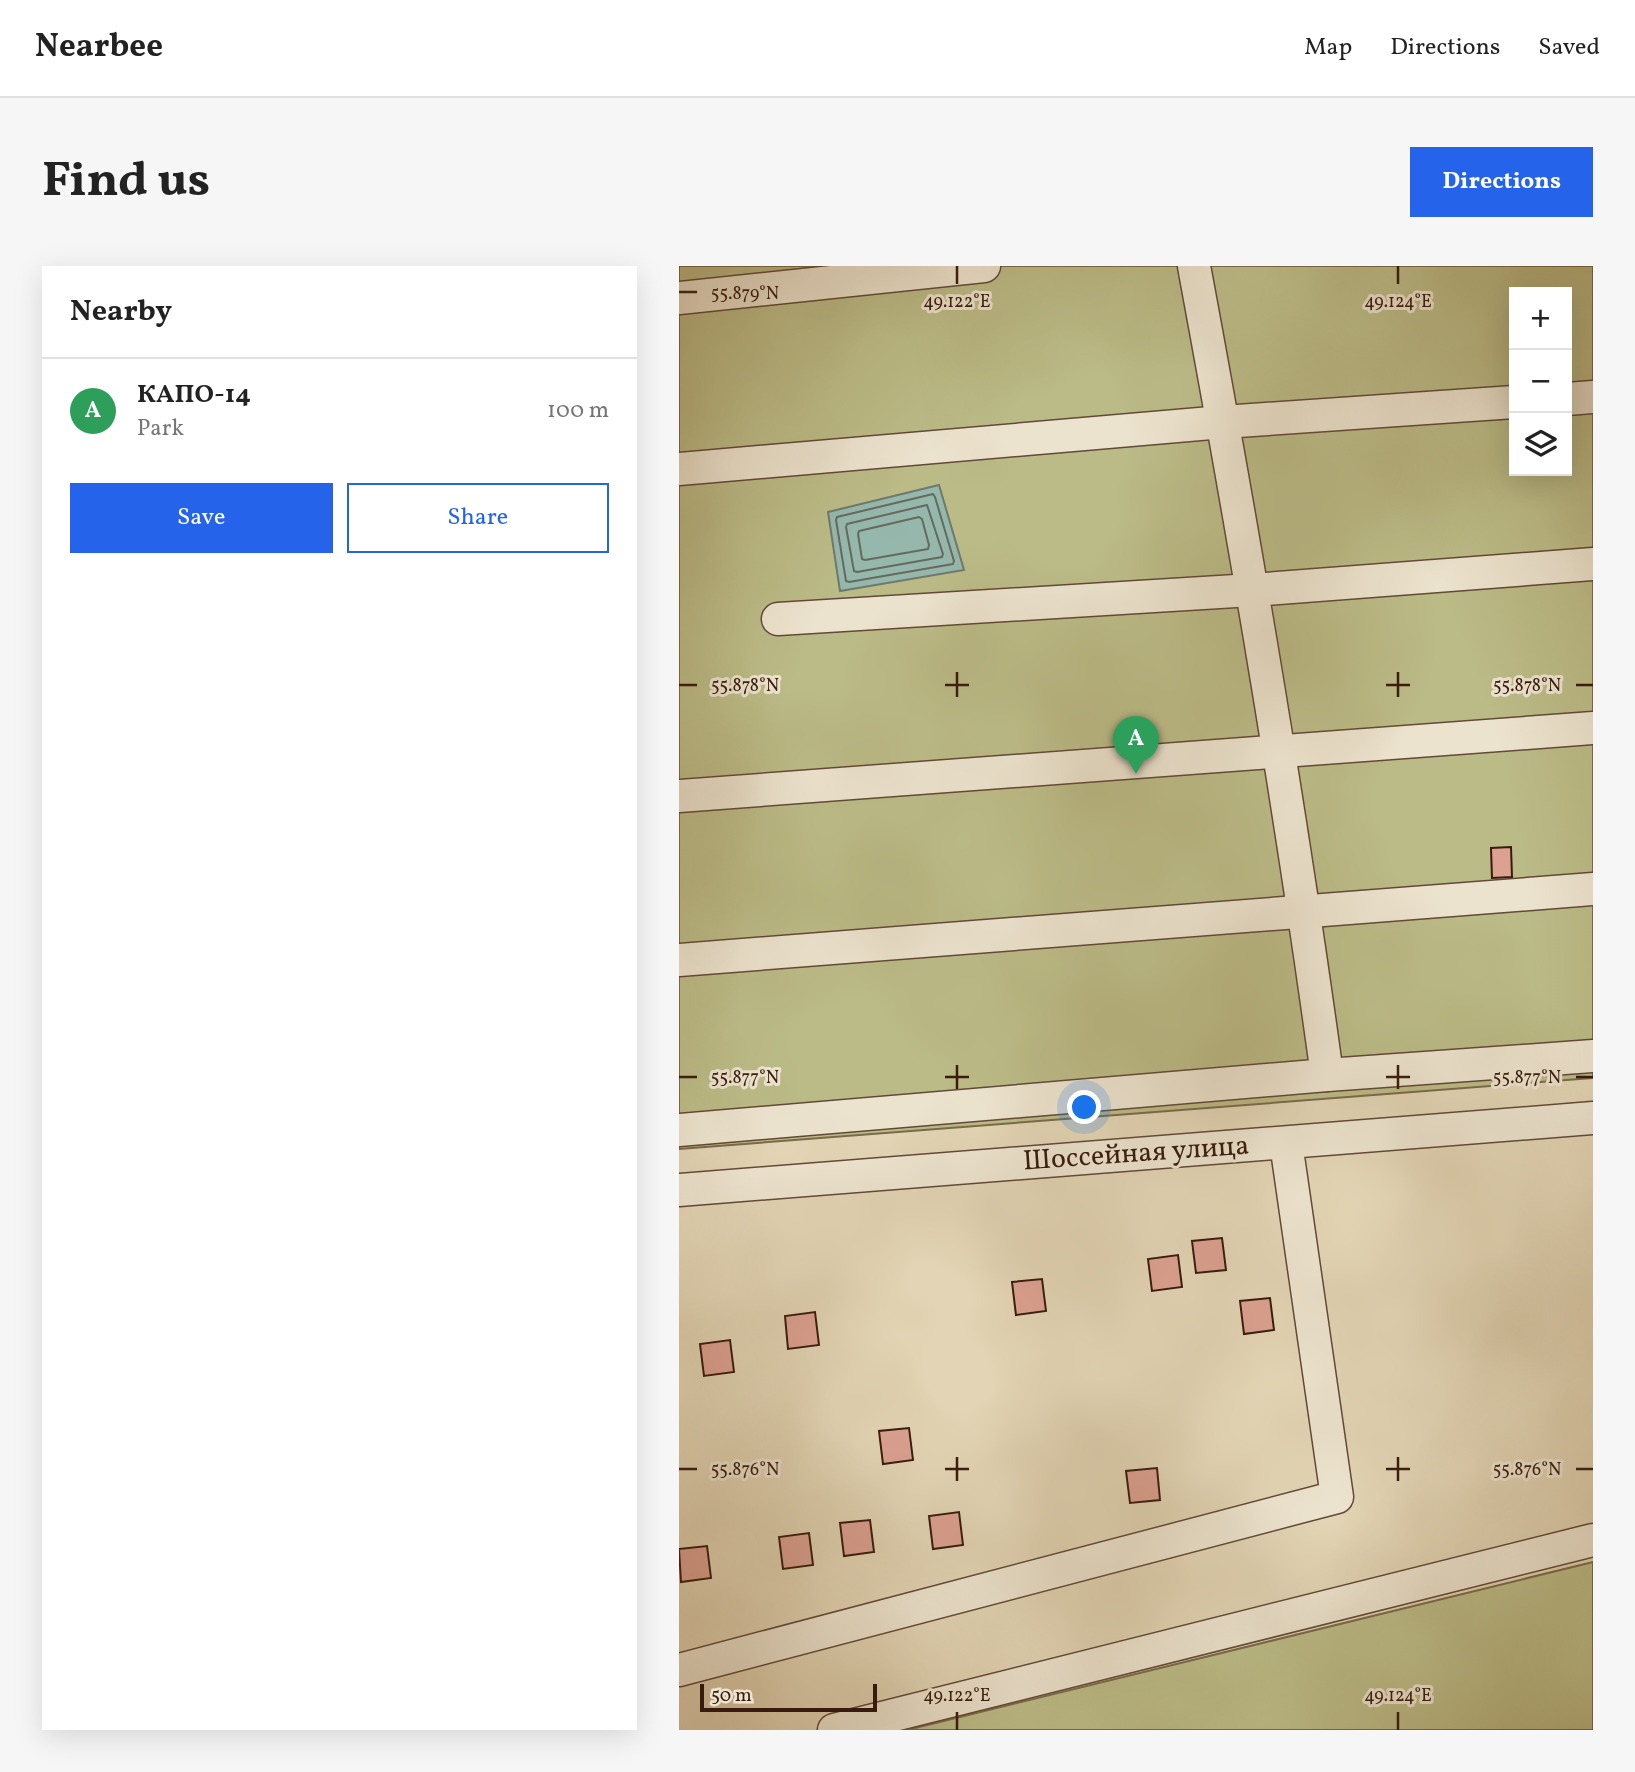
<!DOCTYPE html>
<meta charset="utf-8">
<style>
body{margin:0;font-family:Vollkorn,serif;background:#f6f6f6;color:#222}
.controls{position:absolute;right:21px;top:21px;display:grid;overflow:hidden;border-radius:0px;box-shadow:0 7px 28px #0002}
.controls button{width:63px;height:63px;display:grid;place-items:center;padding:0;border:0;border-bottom:2px solid #e0e0e0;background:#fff;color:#222;font:35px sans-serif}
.scale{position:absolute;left:21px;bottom:18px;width:177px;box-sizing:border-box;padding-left:7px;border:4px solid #381b0e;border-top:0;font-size:19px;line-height:24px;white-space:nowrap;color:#381b0e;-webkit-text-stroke:5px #ece3ce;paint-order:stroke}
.you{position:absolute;left:406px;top:842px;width:24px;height:24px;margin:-18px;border:5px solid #fff;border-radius:50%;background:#1a73e8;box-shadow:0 0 0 10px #1a73e833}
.badge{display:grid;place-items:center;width:46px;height:46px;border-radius:50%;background:#2563eb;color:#fff;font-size:23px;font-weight:700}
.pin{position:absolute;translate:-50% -58px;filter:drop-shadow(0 2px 4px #0008)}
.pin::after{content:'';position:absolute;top:37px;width:24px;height:21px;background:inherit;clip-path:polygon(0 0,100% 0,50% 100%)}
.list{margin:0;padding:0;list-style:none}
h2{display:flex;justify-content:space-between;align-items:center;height:91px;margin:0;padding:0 28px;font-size:30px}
h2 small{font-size:23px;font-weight:400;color:#767676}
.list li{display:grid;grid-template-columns:46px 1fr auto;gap:21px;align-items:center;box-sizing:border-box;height:105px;padding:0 28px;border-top:2px solid #e0e0e0}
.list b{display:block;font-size:26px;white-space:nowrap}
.list p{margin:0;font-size:23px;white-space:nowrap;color:#767676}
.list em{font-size:23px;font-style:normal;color:#767676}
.actions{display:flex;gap:14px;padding:21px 28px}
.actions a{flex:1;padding:16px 0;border:2px solid #2563eb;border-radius:0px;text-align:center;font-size:24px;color:#2563eb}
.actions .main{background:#2563eb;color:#fff}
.icon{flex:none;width:38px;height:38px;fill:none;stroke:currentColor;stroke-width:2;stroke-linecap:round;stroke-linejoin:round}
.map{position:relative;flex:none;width:914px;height:1464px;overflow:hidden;border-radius:0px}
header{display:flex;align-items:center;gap:42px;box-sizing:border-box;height:98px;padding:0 35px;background:#fff;border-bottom:2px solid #e0e0e0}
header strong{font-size:33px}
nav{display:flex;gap:38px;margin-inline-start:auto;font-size:24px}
.intro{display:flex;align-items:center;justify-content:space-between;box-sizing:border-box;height:168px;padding:0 42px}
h1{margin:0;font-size:49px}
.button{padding:18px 32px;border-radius:0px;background:#2563eb;color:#fff;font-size:24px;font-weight:700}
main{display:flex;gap:42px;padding:0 42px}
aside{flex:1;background:#fff;border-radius:0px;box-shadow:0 7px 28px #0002}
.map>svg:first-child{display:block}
</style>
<header>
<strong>Nearbee</strong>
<nav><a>Map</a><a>Directions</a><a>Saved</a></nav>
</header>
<div class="intro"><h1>Find us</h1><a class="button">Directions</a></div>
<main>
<aside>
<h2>Nearby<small></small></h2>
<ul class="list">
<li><span class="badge" style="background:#2e9e5b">A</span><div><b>КАПО-14</b><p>Park</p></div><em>100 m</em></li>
</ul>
<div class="actions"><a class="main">Save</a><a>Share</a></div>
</aside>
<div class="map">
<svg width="914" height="1464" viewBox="0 0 914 1464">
<rect width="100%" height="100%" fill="#e2d4b4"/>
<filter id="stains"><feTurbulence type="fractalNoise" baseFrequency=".00286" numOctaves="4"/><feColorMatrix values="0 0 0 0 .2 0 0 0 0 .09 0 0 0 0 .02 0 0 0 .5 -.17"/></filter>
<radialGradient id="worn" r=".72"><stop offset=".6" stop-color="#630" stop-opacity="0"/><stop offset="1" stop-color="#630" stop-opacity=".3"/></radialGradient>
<!-- green -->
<g fill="#bbbb87" stroke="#7a6b4a" stroke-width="2" fill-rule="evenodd">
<path d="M0 0H914V812L0 883ZM835 26H888V205H835Z"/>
<polygon points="914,1296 914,1464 228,1464"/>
</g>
<!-- water -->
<polygon fill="#95b8ad" stroke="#70796d" stroke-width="2" points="260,219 285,304 161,325 149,246"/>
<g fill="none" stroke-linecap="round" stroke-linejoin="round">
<!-- shore -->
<g stroke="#666a5e" stroke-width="2">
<polygon points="254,228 256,231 275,295 274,298 170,316 167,315 157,254 158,251"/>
<polygon points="248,239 264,288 263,291 178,306 175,305 167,261 168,258"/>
<polygon points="240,251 243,253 250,279 249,283 186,294 183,293 179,268 180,265"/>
</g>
</g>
<!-- building -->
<g fill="#dca191" stroke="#381b0e" stroke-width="2">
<polygon points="832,581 833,611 813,612 812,582"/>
<polygon points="543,972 547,1004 517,1007 513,975"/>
<polygon points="499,989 503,1021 473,1025 469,993"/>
<polygon points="363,1013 367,1045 337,1049 333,1016"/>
<polygon points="591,1032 595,1064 565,1068 561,1035"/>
<polygon points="136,1046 140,1079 109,1083 106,1050"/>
<polygon points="51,1074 55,1106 25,1110 21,1078"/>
<polygon points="230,1162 234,1194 204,1198 200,1165"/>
<polygon points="478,1202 481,1234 451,1237 447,1205"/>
<polygon points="280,1246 284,1279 254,1283 250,1250"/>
<polygon points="191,1254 195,1286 165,1290 161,1257"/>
<polygon points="130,1267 134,1299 104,1303 100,1271"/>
<polygon points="28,1280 32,1312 2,1316 0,1283"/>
</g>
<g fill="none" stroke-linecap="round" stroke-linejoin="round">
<defs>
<g id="minor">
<path d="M515 0C565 269 611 538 648 809"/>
<polyline points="0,32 305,0"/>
<polyline points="888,133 914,131"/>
<polyline points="0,203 544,156 835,136"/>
<polyline points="99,353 573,324 914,298"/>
<polyline points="0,530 914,462"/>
<polyline points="0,694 914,623"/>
<polyline points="0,864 648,809 914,790"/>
<polyline points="0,924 914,852"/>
<polyline points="0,1404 658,1231 607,877"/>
<polyline points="155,1464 914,1274"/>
</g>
</defs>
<!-- minor casing -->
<use href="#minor" stroke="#624938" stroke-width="35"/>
<!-- minor -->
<use href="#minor" stroke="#ece3ce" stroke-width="32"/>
</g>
<!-- ticks -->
<path fill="none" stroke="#381b0e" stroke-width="2.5" d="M278 0V18M719 0V18M0 26H18M278 406V431M719 406V431M0 419H18M266 419H290M707 419H731M897 419H914M278 799V823M719 799V823M0 811H18M266 811H290M707 811H731M897 811H914M278 1191V1215M719 1191V1215M0 1203H18M266 1203H290M707 1203H731M897 1203H914M278 1446V1464M719 1446V1464"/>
<g text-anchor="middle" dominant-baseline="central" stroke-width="6" stroke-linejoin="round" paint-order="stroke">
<!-- street labels -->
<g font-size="28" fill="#381b0e" stroke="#ece3ce">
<text transform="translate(457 888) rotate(-4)">Шоссейная улица</text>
</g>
</g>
<g font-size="18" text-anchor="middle" fill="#381b0e" stroke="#ece3ce" stroke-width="6" stroke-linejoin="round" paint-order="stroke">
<text x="66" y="33">55.879°N</text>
<text x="278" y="41">49.122°E</text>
<text x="719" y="41">49.124°E</text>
<text x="66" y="425">55.878°N</text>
<text x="848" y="425">55.878°N</text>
<text x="66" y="817">55.877°N</text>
<text x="848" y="817">55.877°N</text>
<text x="66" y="1209">55.876°N</text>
<text x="848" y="1209">55.876°N</text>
<text x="278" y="1435">49.122°E</text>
<text x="719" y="1435">49.124°E</text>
</g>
<rect width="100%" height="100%" filter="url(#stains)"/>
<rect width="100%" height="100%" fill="url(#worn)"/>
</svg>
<div class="controls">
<button>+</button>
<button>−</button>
<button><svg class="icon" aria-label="layers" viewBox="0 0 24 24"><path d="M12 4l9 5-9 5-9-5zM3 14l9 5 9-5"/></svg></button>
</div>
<div class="scale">50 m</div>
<div class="you"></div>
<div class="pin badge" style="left:457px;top:508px;background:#2e9e5b">A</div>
</div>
</main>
